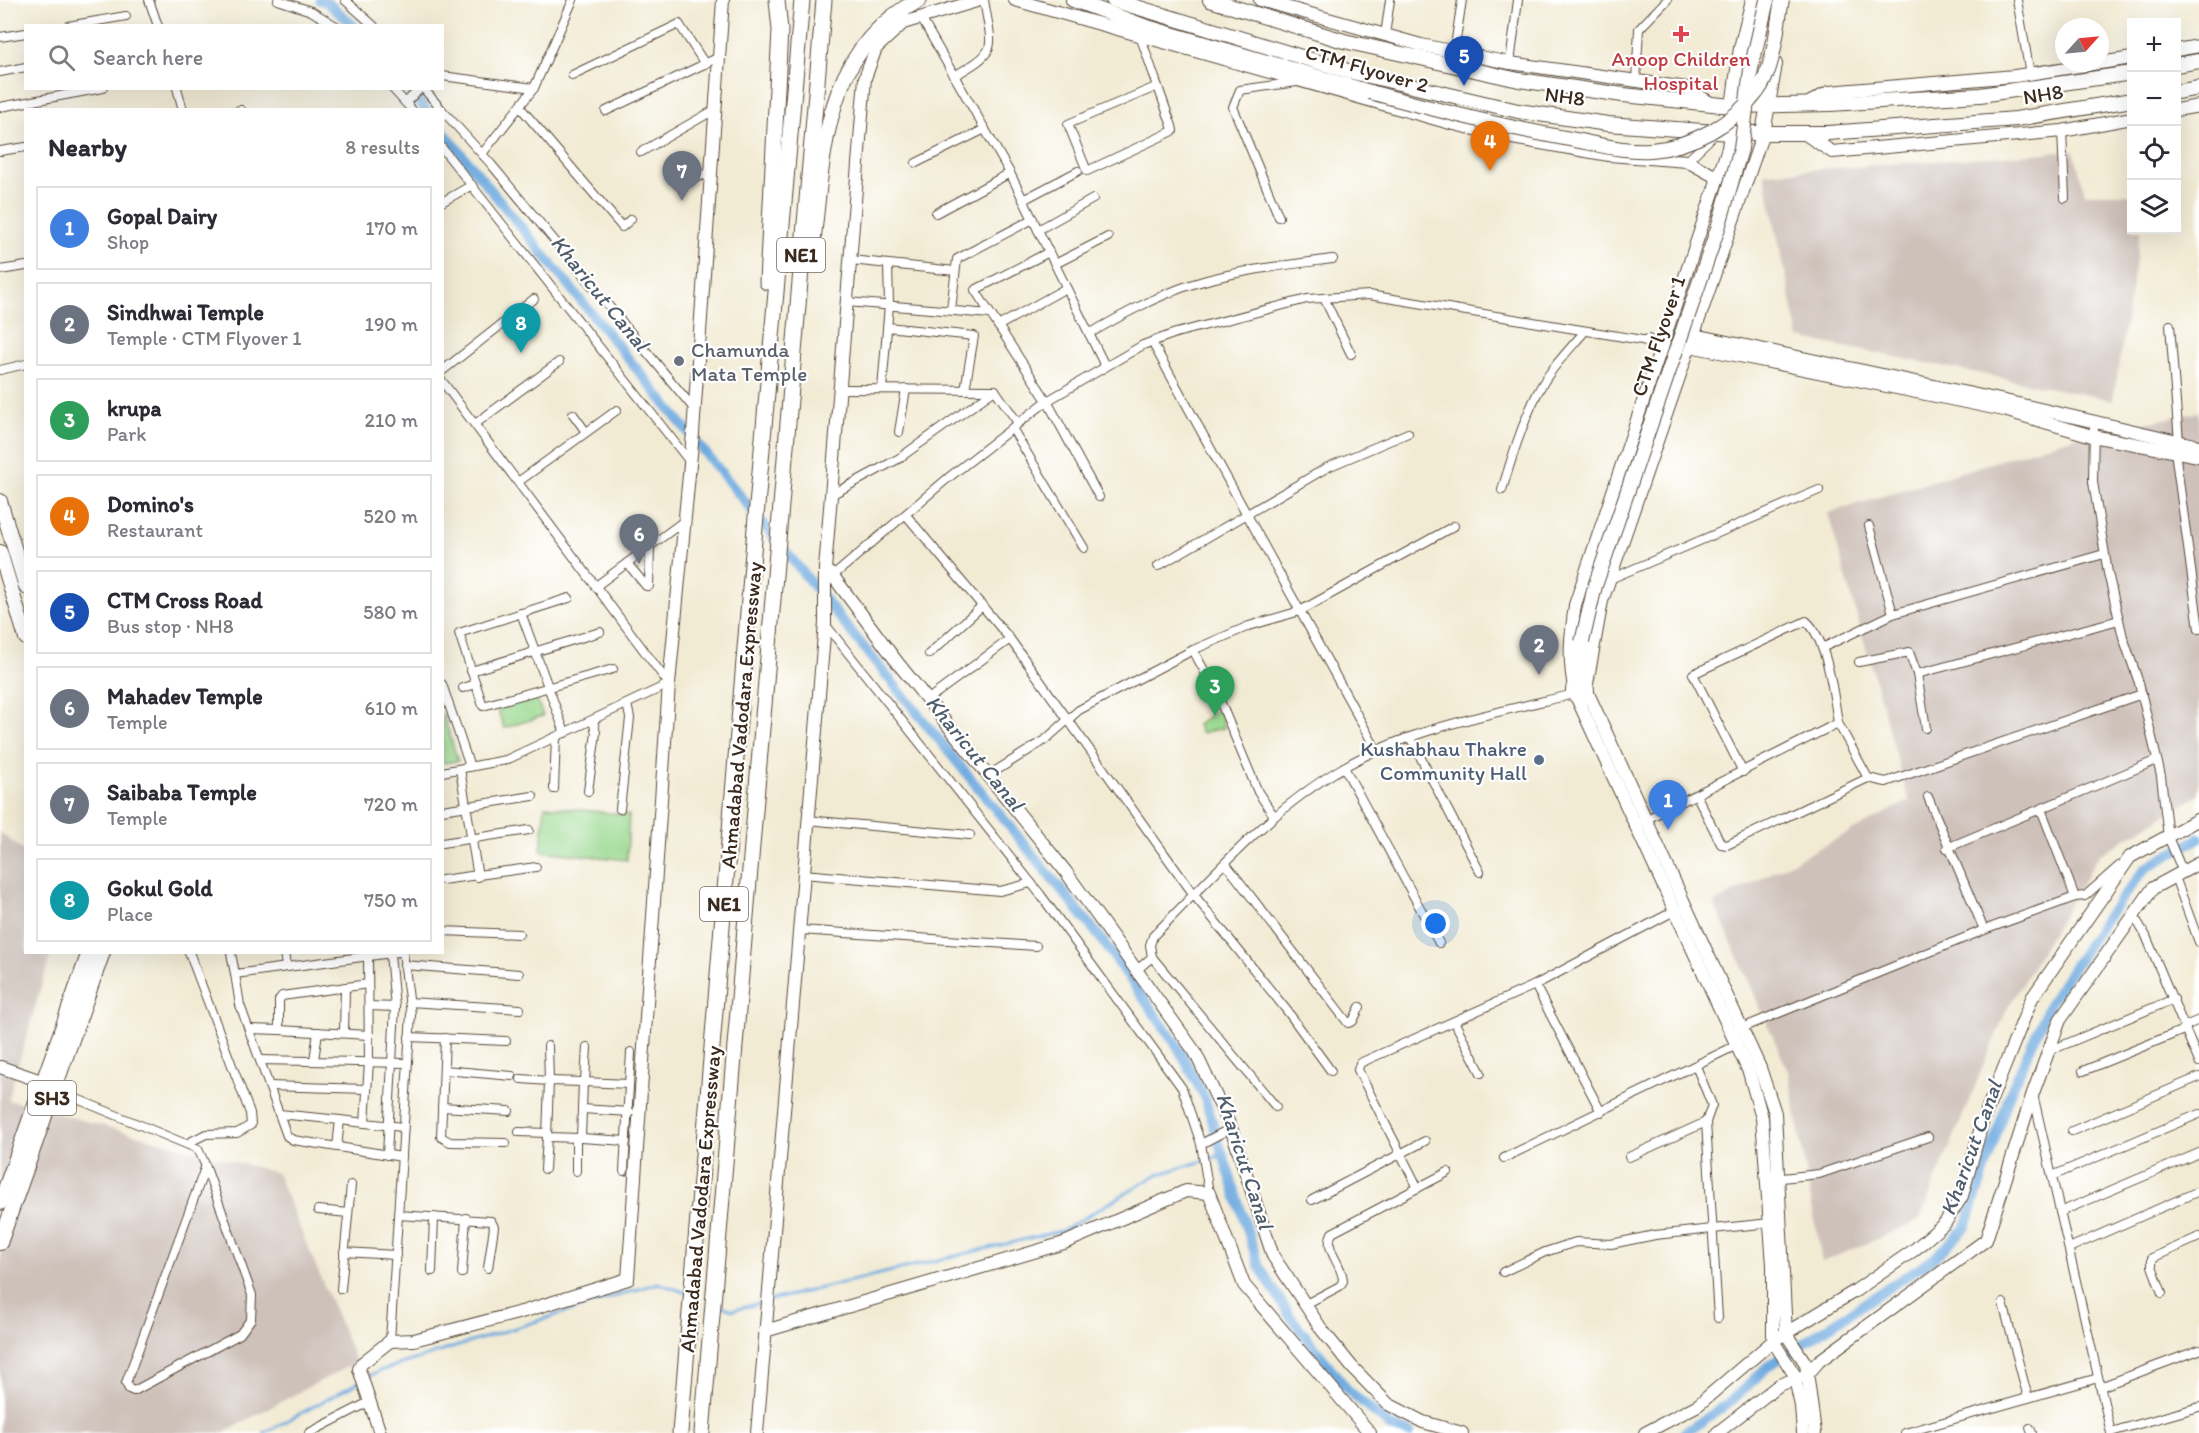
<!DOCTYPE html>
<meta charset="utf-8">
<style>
body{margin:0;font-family:Itim,sans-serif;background:#f2f2f3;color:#2b2b33}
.controls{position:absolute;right:18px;top:18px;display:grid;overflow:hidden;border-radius:0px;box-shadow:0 6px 24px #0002}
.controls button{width:54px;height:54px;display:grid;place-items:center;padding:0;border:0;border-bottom:2px solid #e1e1e2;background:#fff;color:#2b2b33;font:30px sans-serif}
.compass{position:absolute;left:2055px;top:18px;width:54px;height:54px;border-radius:50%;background:#fff;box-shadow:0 6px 24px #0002;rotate:63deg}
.you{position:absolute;left:1436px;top:924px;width:21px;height:21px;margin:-15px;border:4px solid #fff;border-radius:50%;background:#1a73e8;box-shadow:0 0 0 9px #1a73e833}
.badge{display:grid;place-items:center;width:39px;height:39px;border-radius:50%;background:#d1495b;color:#fff;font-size:20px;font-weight:700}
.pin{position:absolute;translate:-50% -50px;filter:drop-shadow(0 2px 3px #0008)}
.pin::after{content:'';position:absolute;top:32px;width:21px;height:18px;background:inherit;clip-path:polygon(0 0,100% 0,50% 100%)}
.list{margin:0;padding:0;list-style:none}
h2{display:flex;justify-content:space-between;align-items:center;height:78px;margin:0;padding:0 24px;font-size:26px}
h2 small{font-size:20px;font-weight:400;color:#7c7c81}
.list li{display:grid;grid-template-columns:39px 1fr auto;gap:18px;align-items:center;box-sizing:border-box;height:84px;margin:0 12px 12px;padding:0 12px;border:2px solid #e1e1e2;border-radius:0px}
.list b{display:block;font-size:22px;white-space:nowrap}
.list p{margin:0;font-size:20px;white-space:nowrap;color:#7c7c81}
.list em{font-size:20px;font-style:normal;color:#7c7c81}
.icon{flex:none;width:33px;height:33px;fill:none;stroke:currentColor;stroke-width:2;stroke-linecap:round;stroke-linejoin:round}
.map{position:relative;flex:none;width:2199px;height:1433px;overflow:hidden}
.search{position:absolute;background:#fff;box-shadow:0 6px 24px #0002;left:24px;top:24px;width:420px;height:66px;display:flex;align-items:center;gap:15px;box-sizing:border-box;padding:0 21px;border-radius:0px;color:#7c7c81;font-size:22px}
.panel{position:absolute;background:#fff;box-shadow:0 6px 24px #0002;left:24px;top:108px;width:420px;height:846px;border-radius:0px}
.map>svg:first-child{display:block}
</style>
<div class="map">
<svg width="2199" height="1433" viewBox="0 0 2199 1433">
<rect width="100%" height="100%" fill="#fff"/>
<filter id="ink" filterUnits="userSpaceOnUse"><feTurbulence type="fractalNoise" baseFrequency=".0167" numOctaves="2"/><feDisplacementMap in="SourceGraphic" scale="12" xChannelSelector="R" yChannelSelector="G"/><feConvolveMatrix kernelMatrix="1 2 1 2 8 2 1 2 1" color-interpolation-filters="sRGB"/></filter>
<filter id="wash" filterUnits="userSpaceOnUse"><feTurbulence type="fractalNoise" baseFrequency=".008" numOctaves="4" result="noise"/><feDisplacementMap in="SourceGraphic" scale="24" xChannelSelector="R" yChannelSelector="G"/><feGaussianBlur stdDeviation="1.35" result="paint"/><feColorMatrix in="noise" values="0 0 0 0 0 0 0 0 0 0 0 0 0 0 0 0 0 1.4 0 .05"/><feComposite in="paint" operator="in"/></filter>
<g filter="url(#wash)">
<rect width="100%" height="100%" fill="#f2ebd4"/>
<!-- industrial -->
<g fill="#cec1ba">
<polygon points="2074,151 2085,194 2131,194 2132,230 2141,230 2113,400 1799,338 1764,173"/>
<polygon points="2199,412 2199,795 2099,855 2007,1009 1919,1221 1822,1262 1788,1071 1714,903 1909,801 1828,513 2075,437"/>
<polygon points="0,832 25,852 26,952 51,953 8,1100 277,1173 356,1362 222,1433 0,1433"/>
</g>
<!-- green -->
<g fill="#99d88e" stroke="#6a8156" stroke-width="1.5">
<polygon points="536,697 543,716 504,728 497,708"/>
<polygon points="1219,708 1224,728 1201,733 1197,725"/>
<polygon points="442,714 443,714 458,761 443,763"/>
<polygon points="545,806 629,815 627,860 541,851"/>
</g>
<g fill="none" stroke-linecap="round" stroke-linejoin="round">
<!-- stream -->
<g stroke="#6fabe0" stroke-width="3">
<polyline points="771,1300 1064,1230 1156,1175 1223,1155"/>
<polyline points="719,1305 733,1310 765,1302"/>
<polyline points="366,1378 379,1371 658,1283 687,1293"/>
<polyline points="264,1433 361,1381"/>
</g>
<!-- canal -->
<g stroke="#6fabe0" stroke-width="10">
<polyline points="320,0 327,2 354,26"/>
<polyline points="408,88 426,110"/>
<polyline points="442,130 1099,936 1176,1044 1204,1096 1259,1266 1290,1316 1347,1389 1391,1427 1410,1433"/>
<polyline points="1684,1433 1729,1403 1767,1367 1934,1258 1966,1227 2010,1093 2051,1001 2106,918 2146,868 2199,838"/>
</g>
</g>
</g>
<g filter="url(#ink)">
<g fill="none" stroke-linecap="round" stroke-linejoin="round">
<defs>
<g id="street">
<polyline points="149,0 158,26"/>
<polyline points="278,0 311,11 336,26"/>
<polyline points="345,0 374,26"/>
<polyline points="2017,0 2030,74"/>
<polyline points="921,18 1010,173 1105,366"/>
<polyline points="68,26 126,16"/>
<polyline points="1385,35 1390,0"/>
<path d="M1140 36C1151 66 1161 96 1172 126L1173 131 1087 171 1068 124 1158 86"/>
<polyline points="0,37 26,33"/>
<polyline points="1454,52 1462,0"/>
<polyline points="1510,63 1518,0"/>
<polyline points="0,72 26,67"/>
<polyline points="572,75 679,24 705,64"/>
<polyline points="442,76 534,88"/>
<path d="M954 76C1000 50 992 50 984 0"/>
<polyline points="1636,80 1639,29 1667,0"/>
<polyline points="177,88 183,110"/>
<polyline points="392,88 412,110"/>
<polyline points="423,88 442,110"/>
<polyline points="406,102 421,88"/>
<polyline points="0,107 103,88"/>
<polyline points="520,107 622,227 631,219"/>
<polyline points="239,110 241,110"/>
<polyline points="442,110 491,164 695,410"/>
<polyline points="606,111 719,57"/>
<polyline points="2062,131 2065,198"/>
<polyline points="442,148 690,462"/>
<polyline points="0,151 26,147"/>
<polyline points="641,152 716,109"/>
<polyline points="482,154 534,88 573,0"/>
<polyline points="1687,161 1717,132"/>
<polyline points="916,163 985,129"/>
<polyline points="678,185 711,172"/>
<polyline points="1023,200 1078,171"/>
<polyline points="442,202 472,185"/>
<polyline points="936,213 1010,173"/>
<polyline points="1279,217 1233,107 1240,90 1297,82"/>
<polyline points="1038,230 1093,199"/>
<polyline points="1049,252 975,290 1047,401 1099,497"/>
<polyline points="851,260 955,271"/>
<polyline points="1055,264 1108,237"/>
<polyline points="0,270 26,266"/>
<polyline points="1324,298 1351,354"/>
<polyline points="847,302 990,314"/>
<polyline points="951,310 957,259 1033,219"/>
<polyline points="2170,325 2179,442"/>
<polyline points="998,326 1066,288"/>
<polyline points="887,327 974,336 965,390"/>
<path d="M1089 334C1122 315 1156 296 1193 284 1238 270 1286 265 1333 259"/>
<polyline points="1152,342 1300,611 1454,526"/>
<polyline points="0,370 26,364"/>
<polyline points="442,371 534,299"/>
<polyline points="442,381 669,684 506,760 442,772"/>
<polyline points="840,389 995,390 1018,423"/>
<polyline points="882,389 889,305 888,265"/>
<polyline points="573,414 586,432"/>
<polyline points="2094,423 2093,482 2108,573 2123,637 2139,683 2161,776 2168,837 2183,872"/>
<polyline points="475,424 559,362"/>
<polyline points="1012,428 1084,548"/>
<polyline points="899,432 906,389"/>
<polyline points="2175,451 2199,629"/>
<polyline points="518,482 617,410"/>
<path d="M1502 490C1512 457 1522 424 1537 394 1549 370 1568 351 1585 331"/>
<polyline points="831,495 898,459 995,390"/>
<polyline points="906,515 1010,639 1194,895 1288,1012 1331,1071"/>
<polyline points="1869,526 1893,614 2104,554"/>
<polyline points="627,563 646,586 649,586 650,546"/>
<polyline points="1158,566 1328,467 1408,433"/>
<polyline points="833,576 948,478 1047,401 1143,345 1176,333 1307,299 1369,295 1648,341"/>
<polyline points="1610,579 1819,490"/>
<polyline points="596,586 684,521"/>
<polyline points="569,598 459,633 483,706 613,669"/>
<polyline points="521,613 565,733"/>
<polyline points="825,624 1040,894 1182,1088 1201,1144 1209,1193"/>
<polyline points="1822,648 1893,614"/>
<polyline points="929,654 983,605"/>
<polyline points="1859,662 1909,652 1917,674 2119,620"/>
<polyline points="471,671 600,632"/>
<polyline points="1917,674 1926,728"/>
<polyline points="442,684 470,767"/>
<polyline points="463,688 476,684"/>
<polyline points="927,700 1010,639"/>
<polyline points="1411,739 1480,872"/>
<polyline points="1344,767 1439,943"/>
<polyline points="460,769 478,877"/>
<path d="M1743 772 1693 674 1806 621C1827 638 1834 697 1838 723"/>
<polyline points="989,775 1045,740 1079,710 1193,650"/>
<polyline points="554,789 556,737"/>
<polyline points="588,791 596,733 593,720"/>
<polyline points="1697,796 1721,844 1727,845 1868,778"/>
<polyline points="1928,797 1984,930"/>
<polyline points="620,809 630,718 627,704"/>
<polyline points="2041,809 2075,897"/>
<polyline points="442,810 533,796"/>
<polyline points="1274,816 1258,792 1218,696 1193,650 1249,626 1300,611 1377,751"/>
<polyline points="807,820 970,835"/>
<polyline points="1643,821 1838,723 1868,778 1886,782 2142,694"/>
<polyline points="442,843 529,830"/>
<polyline points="1947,848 2157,760"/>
<polyline points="1226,864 1348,1023 1353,1021 1360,1007"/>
<polyline points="803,874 1000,891 1031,883"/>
<polyline points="2175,877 2199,942"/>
<polyline points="442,880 536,867"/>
<polyline points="2134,916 2146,936 2199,1062"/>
<polyline points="800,930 1036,946"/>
<polyline points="442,931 519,934"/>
<polyline points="284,952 286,967"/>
<polyline points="399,952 235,974 240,1005 287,1136 293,1140 402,1157"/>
<polyline points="231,953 235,974"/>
<polyline points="368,956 369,1062 365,1123 403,1127"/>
<polyline points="1152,957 1276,1107"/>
<polyline points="404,965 519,974"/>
<path d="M1137 970 1152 957 1150 945 1153 936C1212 877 1270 809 1344 767 1411 728 1499 712 1574 694"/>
<polyline points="1535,985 1601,1112"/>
<polyline points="409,1002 520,1009"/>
<polyline points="369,1006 395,1007"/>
<polyline points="1455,1023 1481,1073"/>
<polyline points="2185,1026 2199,1020"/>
<polyline points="249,1029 279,1030 279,1000 282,996 368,984"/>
<polyline points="279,1030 369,1035"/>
<polyline points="1737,1030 1984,930 2075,897 2085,896 2119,866"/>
<polyline points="344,1033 345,987"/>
<polyline points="409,1037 506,1041"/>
<polyline points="445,1038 441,1137 450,1142 506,1143"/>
<polyline points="2049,1051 2174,999"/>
<polyline points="260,1060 407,1063"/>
<polyline points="314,1060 318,1032"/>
<polyline points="1696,1066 1712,1105 1706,1122 1718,1318"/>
<polyline points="444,1070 512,1076"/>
<polyline points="2083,1071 2186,1029"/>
<polyline points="521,1079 549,1081 548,1046"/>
<polygon points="549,1081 583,1082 581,1138 547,1137"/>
<polyline points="583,1082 629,1084"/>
<polyline points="585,1082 587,1047"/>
<polyline points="269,1086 367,1089"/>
<polyline points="65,1094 198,1149 204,1162 252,1295 251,1319 240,1334 134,1391 129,1389 126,1383 205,1168"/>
<polyline points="2033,1094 2111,1433"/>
<polyline points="442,1107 509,1111"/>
<polyline points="582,1109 630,1112"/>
<polyline points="279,1114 340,1120"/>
<polyline points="2072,1131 2199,1077"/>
<polyline points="519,1132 547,1133"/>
<polyline points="581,1138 626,1141"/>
<polyline points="188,1143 206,1134 237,1133 251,1125 250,1113 189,952"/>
<polyline points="1201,1144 1231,1128"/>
<polyline points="337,1147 340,1120 365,1123"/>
<polyline points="387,1155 395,1007 390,954"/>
<polyline points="1629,1157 1706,1122"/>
<polyline points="1504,1158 1737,1045"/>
<polyline points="545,1169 547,1137"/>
<polyline points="576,1171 576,1138"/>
<polyline points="624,1171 631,1052"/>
<polyline points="2052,1176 2199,1114"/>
<polyline points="1773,1179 1819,1174 1928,1137"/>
<polyline points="1418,1188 1358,1070 1360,1063 1535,985 1678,909"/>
<polyline points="1312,1200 1425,1141"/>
<polyline points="318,1210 348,1213"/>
<polyline points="2060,1212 2199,1153"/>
<polyline points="398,1215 491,1221 494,1227 488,1268"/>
<polyline points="2069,1248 2199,1191"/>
<polyline points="344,1252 396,1255"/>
<polyline points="432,1271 434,1217"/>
<polyline points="1503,1272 1545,1252 1576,1242 1611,1244 1655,1235 1770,1223"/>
<polyline points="462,1273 466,1218"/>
<polyline points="341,1289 351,1185"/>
<polyline points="2162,1293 2152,1266 2152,1258 2199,1237"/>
<polyline points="2003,1303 2028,1398"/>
<path d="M1304 1305 1340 1286 1343 1281C1343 1264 1323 1250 1332 1233L1448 1172"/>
<polyline points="390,1341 411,1014 403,952"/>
<polyline points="2100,1387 2199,1350"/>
<polyline points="2030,1428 2032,1433"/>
<polyline points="2111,1432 2199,1407"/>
<polyline points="309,1433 371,1401"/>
<polyline points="1905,1433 2098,1378"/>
</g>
<g id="secondary">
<polyline points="1015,0 1450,123 1512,138 1609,155 1687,161 1718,178"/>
<polyline points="1260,0 1421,45 1510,63 1687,88 1712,104"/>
<polyline points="2176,50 2199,46"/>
<polyline points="2100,63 2132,58"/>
<polyline points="1807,104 1829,92 2015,76 2099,63"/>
<polyline points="2176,110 2199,106"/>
<polyline points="1763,133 1602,601 1586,689 1760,1068 1775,1113 1786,1334 1806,1364 1815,1433"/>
<polyline points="1805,134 1832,152 2062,131 2132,118"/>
<polyline points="1687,336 1694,335 2005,401 2199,446"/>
<polyline points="1648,341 1661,350 1690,346 1715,351 2004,410 2092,436 2199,456"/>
<polyline points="825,569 833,576 897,662 1066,872 1195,1052 1231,1128 1273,1256 1322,1330 1352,1367 1388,1404 1423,1422 1462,1433"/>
<path d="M1574 686C1568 657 1571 633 1575 605L1728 148 1730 133"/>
<polyline points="1576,696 1749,1072 1762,1118 1773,1265 1773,1341 1794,1374 1801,1406 1803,1433"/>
<polyline points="0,1067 56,1086 65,1094"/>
<polyline points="765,1331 1064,1243 1186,1191 1209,1193 1244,1285 1370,1433"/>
<polyline points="380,1433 359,1369 361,1364 390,1341 414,1340 525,1311 628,1279 669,684 693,433 723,0"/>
<polyline points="757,1433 825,623 825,569 865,78 876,48 903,23 980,0"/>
<polyline points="1645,1433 1698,1405 1773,1341 1855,1291 1914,1250 1945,1223 1962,1196 1983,1120 2032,998 2130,857 2199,819"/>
<polyline points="1717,1433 1779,1385 1807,1375 1819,1361 1986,1240 2033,1093 2060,1020 2153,888 2199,863"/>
</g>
<g id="primary">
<polyline points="1073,0 1147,27 1370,92"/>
<polyline points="1113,0 1348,71 1518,111 1608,124 1730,133 1828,133 2016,119 2132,100"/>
<polyline points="1210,0 1344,41 1519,80 1623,95 1732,106 1830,104 1980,95 2132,73"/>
<polyline points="2176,65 2199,61"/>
<polyline points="2176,92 2199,88"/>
<polyline points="1732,113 1741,48 1753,0"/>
<polyline points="1763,133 1775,64"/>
<polyline points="0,501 26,587"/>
<polyline points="0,552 26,638"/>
<polyline points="1578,683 1582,642"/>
<circle cx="1580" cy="690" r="7"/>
<polyline points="0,1203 89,952"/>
<polyline points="0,1243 103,952"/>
</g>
<g id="highway">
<path d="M811 257C824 160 819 52 919 0"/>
<polyline points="767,282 780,30 777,0"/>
<polyline points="680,1433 755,528 802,0"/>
<polyline points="702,1433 824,0"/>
</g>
</defs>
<!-- street casing -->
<use href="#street" stroke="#564739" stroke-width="10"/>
<!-- secondary casing -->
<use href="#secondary" stroke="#564739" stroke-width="14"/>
<!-- primary casing -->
<use href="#primary" stroke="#564739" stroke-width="16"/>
<!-- highway casing -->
<use href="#highway" stroke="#564739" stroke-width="17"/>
<!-- street -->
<use href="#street" stroke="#fff" stroke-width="8"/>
<!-- secondary -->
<use href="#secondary" stroke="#fff" stroke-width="12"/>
<!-- primary -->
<use href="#primary" stroke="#fff" stroke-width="14"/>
<!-- highway -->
<use href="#highway" stroke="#fff" stroke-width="15"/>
<defs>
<g id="primary-bridge">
<path d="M1370 92C1436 110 1502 127 1570 139 1597 144 1624 152 1651 150 1691 147 1733 124 1757 92 1775 68 1776 29 1782 0"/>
<polyline points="1582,642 1595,586 1718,228 1741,149 1751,69 1767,0"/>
</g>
</defs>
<!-- primary-bridge casing -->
<use href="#primary-bridge" stroke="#564739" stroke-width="16" stroke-linecap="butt"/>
<!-- primary-bridge -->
<use href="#primary-bridge" stroke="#fff" stroke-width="14"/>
</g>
</g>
<!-- markers -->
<path fill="#e0444e" stroke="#fff" stroke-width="2" d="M1678 25h6v6h6v6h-6v6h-6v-6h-6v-6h6z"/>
<circle fill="#6b7280" stroke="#fff" stroke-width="2" cx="679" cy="361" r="6"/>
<circle fill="#5c6f8a" stroke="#fff" stroke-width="2" cx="1539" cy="760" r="6"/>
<g text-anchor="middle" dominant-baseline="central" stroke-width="4.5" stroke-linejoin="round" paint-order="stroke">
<!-- shield labels -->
<g fill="#fff" stroke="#766a62" stroke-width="1.5">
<rect x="777" y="238" width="48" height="34" rx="4.5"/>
<rect x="700" y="887" width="48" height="34" rx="4.5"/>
<rect x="28" y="1081" width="48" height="34" rx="4.5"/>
</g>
<g font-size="20" font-weight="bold" fill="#3b2a1e">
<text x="801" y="255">NE1</text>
<text x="724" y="904">NE1</text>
<text x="52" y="1098">SH3</text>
</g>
<!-- health labels -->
<g font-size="21" fill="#be3a42" stroke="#fff">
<text x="1681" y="58">Anoop Children<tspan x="1681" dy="24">Hospital</tspan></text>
</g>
<!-- street labels -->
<g font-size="21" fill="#3b2a1e" stroke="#fff">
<text transform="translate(1367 68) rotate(16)">CTM Flyover 2</text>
<text transform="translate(2043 94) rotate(-9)">NH8</text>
<text transform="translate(1565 96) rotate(8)">NH8</text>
<text transform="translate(1658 336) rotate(-71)">CTM Flyover 1</text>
<text transform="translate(741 715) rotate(-85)">Ahmadabad Vadodara Expressway</text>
<text transform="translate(700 1199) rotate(-85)">Ahmadabad Vadodara Expressway</text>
</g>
<!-- worship labels -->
<g font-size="21" fill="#5b616d" stroke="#fff" text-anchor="start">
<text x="691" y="349">Chamunda<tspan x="691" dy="24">Mata Temple</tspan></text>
</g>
<!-- service labels -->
<g font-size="21" fill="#4e5e75" stroke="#fff" text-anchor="end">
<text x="1527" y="748">Kushabhau Thakre<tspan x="1527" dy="24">Community Hall</tspan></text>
</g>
<!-- water labels -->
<g font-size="22" font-style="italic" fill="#505e6c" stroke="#fff">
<text transform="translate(600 293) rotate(51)">Kharicut Canal</text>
<text transform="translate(975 753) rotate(51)">Kharicut Canal</text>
<text transform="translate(1971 1148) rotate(-70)">Kharicut Canal</text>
<text transform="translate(1245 1161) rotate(72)">Kharicut Canal</text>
</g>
</g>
</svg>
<div class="controls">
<button>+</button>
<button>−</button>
<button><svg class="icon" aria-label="locate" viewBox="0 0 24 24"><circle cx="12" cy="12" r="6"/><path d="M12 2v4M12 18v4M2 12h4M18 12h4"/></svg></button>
<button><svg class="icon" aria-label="layers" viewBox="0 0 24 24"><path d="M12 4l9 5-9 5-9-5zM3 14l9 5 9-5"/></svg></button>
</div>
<svg class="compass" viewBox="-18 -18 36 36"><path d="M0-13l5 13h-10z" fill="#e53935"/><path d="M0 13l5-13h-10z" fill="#7c7c81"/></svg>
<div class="you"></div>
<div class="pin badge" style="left:1668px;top:830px;background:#3f7fe0">1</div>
<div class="pin badge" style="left:1539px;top:675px;background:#6b7280">2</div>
<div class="pin badge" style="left:1215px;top:716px;background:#2e9e5b">3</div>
<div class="pin badge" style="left:1490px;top:171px;background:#e8710a">4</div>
<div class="pin badge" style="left:1464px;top:86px;background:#1a4fb4">5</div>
<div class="pin badge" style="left:639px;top:564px;background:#6b7280">6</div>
<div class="pin badge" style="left:682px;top:201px;background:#6b7280">7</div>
<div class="pin badge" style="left:521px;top:353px;background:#0f9aa8">8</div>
<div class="search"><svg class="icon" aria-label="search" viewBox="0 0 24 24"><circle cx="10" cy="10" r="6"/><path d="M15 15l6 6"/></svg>Search here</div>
<section class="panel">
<h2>Nearby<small>8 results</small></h2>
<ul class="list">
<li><span class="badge" style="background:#3f7fe0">1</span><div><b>Gopal Dairy</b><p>Shop</p></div><em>170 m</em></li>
<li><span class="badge" style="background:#6b7280">2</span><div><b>Sindhwai Temple</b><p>Temple · CTM Flyover 1</p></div><em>190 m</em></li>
<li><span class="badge" style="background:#2e9e5b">3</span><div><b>krupa</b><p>Park</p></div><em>210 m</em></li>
<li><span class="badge" style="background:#e8710a">4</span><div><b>Domino's</b><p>Restaurant</p></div><em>520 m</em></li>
<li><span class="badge" style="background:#1a4fb4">5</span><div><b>CTM Cross Road</b><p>Bus stop · NH8</p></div><em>580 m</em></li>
<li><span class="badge" style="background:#6b7280">6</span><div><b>Mahadev Temple</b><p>Temple</p></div><em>610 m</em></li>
<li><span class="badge" style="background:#6b7280">7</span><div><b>Saibaba Temple</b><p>Temple</p></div><em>720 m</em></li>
<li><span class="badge" style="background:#0f9aa8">8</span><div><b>Gokul Gold</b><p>Place</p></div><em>750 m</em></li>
</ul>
</section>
</div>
